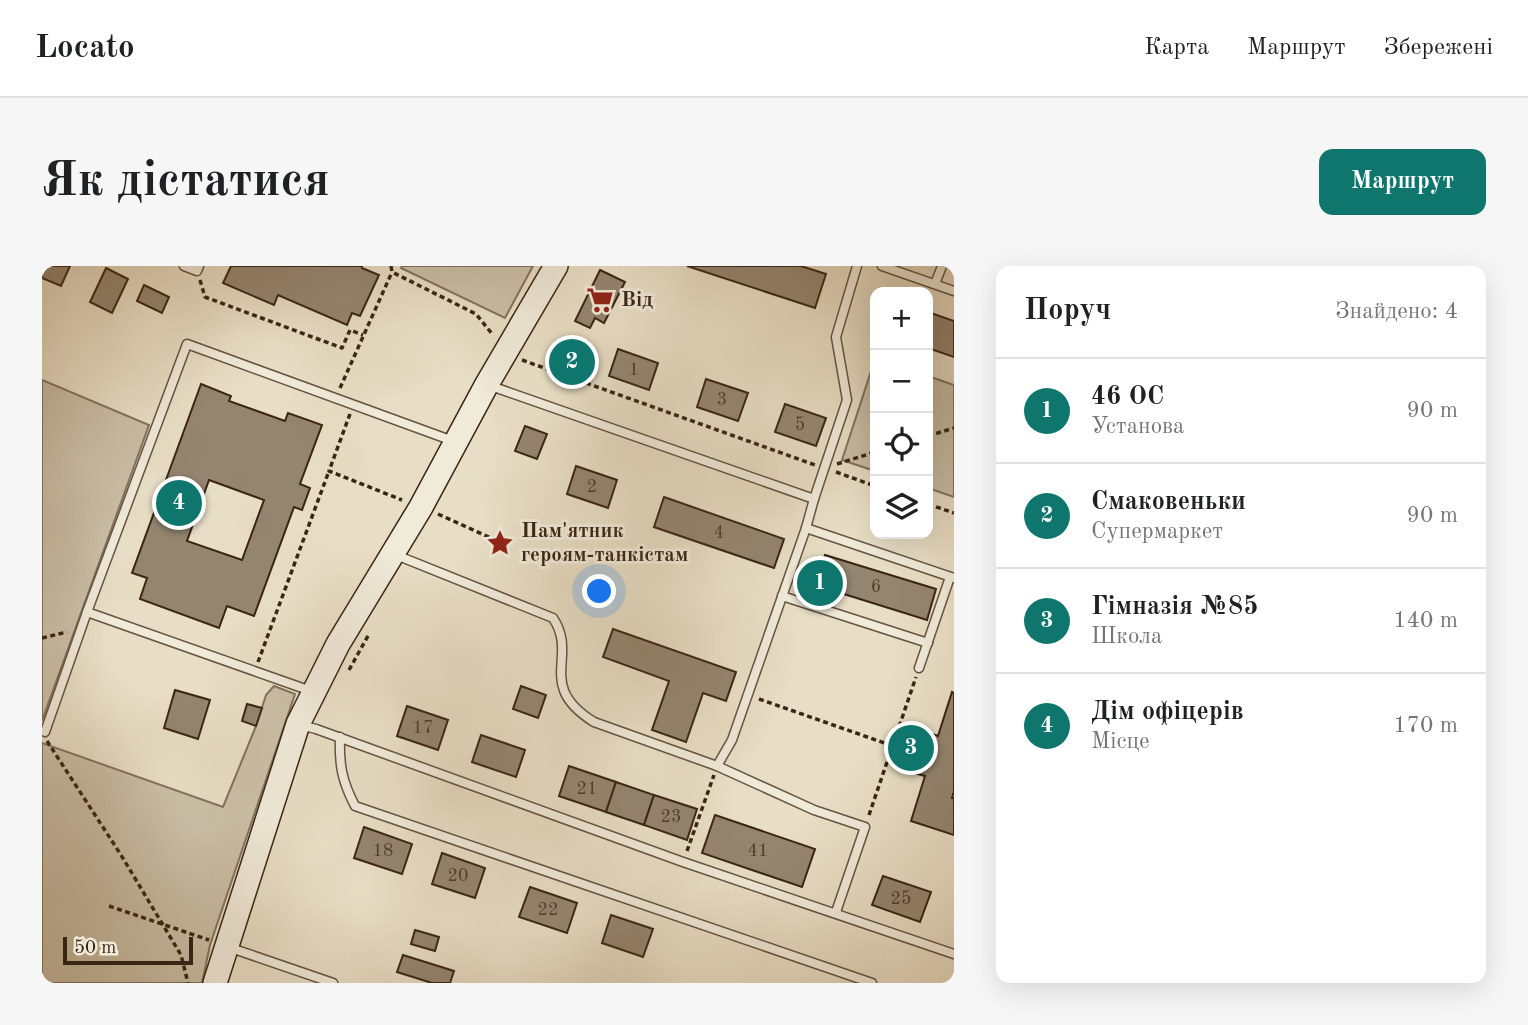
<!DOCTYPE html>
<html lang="uk">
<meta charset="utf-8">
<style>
body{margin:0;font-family:"Old Standard TT",serif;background:#f6f6f6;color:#202124}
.controls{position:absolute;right:21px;top:21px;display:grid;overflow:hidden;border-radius:14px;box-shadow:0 7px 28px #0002}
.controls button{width:63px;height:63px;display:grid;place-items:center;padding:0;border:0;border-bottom:2px solid #e0e0e0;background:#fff;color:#202124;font:35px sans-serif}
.scale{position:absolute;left:21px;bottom:18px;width:130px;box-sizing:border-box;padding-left:7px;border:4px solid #3a2514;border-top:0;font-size:19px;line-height:24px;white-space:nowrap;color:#3a2514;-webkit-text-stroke:5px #f0ead9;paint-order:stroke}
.you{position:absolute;left:558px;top:326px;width:24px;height:24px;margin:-18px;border:5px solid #fff;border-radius:50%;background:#1a73e8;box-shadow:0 0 0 10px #1a73e833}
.badge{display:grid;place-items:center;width:46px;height:46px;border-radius:50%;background:#0f766e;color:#fff;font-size:23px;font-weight:700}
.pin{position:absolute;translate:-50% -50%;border:4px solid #fff;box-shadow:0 2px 7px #0006}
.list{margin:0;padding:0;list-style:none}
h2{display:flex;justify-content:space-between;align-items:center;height:91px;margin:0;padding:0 28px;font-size:30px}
h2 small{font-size:23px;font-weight:400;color:#757577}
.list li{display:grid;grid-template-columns:46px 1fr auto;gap:21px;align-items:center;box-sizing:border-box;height:105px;padding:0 28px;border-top:2px solid #e0e0e0}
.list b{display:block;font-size:26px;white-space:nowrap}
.list p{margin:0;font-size:23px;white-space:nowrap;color:#757577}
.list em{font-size:23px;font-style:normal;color:#757577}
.icon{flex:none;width:38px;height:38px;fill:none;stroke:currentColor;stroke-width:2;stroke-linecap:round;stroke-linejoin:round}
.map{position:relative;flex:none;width:912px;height:717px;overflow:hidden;border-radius:14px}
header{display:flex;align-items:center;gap:42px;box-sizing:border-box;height:98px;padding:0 35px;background:#fff;border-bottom:2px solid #e0e0e0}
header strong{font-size:33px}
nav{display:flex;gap:38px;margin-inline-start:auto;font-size:24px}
.intro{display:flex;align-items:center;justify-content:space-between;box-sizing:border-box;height:168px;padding:0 42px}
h1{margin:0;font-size:49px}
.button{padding:18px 32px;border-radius:14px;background:#0f766e;color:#fff;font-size:24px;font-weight:700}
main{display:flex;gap:42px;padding:0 42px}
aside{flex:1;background:#fff;border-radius:14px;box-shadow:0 7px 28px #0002}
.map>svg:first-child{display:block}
</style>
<header>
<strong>Locato</strong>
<nav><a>Карта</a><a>Маршрут</a><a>Збережені</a></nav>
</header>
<div class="intro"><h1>Як дістатися</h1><a class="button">Маршрут</a></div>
<main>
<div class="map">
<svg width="912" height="717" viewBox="0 0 912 717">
<rect width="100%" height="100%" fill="#e8dec5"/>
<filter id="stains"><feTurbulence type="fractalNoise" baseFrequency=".00286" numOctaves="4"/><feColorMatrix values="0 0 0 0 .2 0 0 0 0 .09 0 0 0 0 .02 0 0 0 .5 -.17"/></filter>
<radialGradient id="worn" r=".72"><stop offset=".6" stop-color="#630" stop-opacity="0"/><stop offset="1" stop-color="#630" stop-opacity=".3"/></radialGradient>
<!-- green -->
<g fill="#cabfa7" stroke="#82725e" stroke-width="2">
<polygon points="360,0 491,0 463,52 359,2"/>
<polygon points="833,93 833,205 800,194"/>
<polygon points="886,110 912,119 912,231 886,222"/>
<polygon points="0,114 107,159 0,455"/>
<polygon points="232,420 253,428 168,679 160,717 0,717 0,477 181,541 214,460 224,429"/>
</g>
<!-- building -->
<g fill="#948570" stroke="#3a2514" stroke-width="2" fill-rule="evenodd">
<polygon points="0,0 28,0 19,20 0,12"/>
<polygon points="189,0 320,0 320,2 337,9 318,50 310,47 305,59 236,29 232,39 181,17"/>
<polygon points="645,0 759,0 784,8 773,42"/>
<polygon points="64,2 86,13 70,47 48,36"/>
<polygon points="558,4 583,16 562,57 553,52 548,62 533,55"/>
<polygon points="102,19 127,31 120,47 95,35"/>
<polygon points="886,46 912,55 912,91 886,82"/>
<polygon points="530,80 551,87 546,101 537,98 535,103 523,99"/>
<polygon points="576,83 616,97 607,124 567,110"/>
<polygon points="664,113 706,127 696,155 655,141"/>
<path d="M159 118 189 130 187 135 243 155 246 147 280 159 258 218 268 222 260 244 252 241 212 350 185 340 177 362 98 333 105 312 90 307ZM167 214 222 234 200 294 145 275Z"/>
<polygon points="743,138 784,152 774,180 733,166"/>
<polygon points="483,160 505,168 495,193 473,185"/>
<polygon points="534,200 575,214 566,242 525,228"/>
<polygon points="622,231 742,273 732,302 612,261"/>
<polygon points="783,289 894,323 885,354 773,319"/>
<polygon points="571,363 694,406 684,435 661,427 644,476 610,464 627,415 561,391"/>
<polygon points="479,420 504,429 496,452 471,443"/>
<polygon points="133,424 168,434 156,473 122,462"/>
<polygon points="910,426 912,427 912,525 910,532 912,532 912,569 869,555 883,510 872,507 885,466 896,470"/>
<polygon points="205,438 220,442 214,460 200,455"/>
<polygon points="365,440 406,454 396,484 355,470"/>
<polygon points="439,469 483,484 474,511 430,496"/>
<polygon points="527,500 574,516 564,546 517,530"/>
<polygon points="574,516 612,529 602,559 564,546"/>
<polygon points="612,529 655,543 645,574 602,559"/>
<polygon points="673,549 773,583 760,621 660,587"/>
<polygon points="322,561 370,578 360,608 312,592"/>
<polygon points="400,587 443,602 433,632 390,618"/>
<polygon points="841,610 889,626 878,656 830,639"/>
<polygon points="488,621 535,637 525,667 477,651"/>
<polygon points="569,649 611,663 601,691 560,677"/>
<polygon points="373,664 397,671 393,685 369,678"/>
<polygon points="361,689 412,705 408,717 390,717 355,706"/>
</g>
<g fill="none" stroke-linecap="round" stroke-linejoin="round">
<defs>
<g id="lane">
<polyline points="142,0 155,5 157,0"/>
<polyline points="840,0 912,25"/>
<polyline points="893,18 900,0"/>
<polyline points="446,119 772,233 764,262 912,312"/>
<polyline points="772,233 805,134 794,71 815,0"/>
<polyline points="764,262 690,474 675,500 772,544 823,561 794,646"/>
<path d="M354 289 511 352C537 391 493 419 552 456L675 500"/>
<polyline points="740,330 886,377"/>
<polyline points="45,346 145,78 411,175"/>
<polyline points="877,402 908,311"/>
<polyline points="258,459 274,463 641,596 912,688"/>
<polyline points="3,466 45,346 269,425"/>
<path d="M298 471C297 499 300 515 313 540L830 717"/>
<polyline points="186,681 291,717"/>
</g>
<polyline id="secondary" points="173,717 256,458 296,378 379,241 445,118 514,0"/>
</defs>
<!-- lane casing -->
<use href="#lane" stroke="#665340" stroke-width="11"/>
<!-- secondary casing -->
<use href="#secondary" stroke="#3a2514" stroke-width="26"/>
<!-- path -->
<g stroke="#3a2514" stroke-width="3.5" stroke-dasharray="5 3.5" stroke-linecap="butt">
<polyline points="349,0 350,6 434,48 451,69"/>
<polyline points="158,14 163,31 300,82 308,64 321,69"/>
<polyline points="480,94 773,199"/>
<polyline points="298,122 350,6"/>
<polyline points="308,148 287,205 360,234"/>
<polyline points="886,170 912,162"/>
<polyline points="795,198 833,186"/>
<polyline points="794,206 833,220"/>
<polyline points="886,238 912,247"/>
<polyline points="396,248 449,272"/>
<polyline points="0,372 25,366"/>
<polyline points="216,396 287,205"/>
<polyline points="307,404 327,368"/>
<polyline points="717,433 851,480"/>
<polyline points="5,475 79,589 139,689 146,717"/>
<polyline points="827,549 874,411"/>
<polyline points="645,585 672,509"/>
<polyline points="67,640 167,674"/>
</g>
<!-- lane -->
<use href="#lane" stroke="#f0ead9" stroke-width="8"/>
<!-- secondary -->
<use href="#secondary" stroke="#f0ead9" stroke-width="23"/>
</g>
<!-- icons -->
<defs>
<symbol id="supermarket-bare" viewBox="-9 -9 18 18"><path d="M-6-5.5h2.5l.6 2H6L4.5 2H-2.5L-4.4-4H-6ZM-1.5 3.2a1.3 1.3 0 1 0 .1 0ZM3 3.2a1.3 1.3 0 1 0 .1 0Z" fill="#8f2418" stroke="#f0ead9" stroke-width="2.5" paint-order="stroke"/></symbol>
<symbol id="sight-bare" viewBox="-9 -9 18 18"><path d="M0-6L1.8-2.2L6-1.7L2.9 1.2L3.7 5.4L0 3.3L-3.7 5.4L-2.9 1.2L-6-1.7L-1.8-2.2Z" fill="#8f2418" stroke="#f0ead9" stroke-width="2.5" paint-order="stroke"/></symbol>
</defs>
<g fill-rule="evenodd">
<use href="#supermarket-bare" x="539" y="15" width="38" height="38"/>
<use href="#sight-bare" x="439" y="258" width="38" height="38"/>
</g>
<g text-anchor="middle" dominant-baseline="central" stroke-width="6" stroke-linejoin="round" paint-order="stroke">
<!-- number labels -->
<g font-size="18" fill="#503d2b">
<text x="592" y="104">1</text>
<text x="680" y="134">3</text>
<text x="758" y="159">5</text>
<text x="550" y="221">2</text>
<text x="677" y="267">4</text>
<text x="834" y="321">6</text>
<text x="381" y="462">17</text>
<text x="545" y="523">21</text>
<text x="629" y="551">23</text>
<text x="341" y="585">18</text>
<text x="716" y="585">41</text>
<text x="416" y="610">20</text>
<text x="859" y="633">25</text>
<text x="506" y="644">22</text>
</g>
<!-- poi labels -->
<g font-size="21" font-weight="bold" fill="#3a2514" stroke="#f0ead9" text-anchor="start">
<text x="579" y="34">Від</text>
<text x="479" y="265">Пам'ятник<tspan x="479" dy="24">героям-танкістам</tspan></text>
</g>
</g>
<rect width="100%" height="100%" filter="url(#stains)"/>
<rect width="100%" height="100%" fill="url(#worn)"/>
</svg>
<div class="controls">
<button>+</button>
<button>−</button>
<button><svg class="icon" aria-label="locate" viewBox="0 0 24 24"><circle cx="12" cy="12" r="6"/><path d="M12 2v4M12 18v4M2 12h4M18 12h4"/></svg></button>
<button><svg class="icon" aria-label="layers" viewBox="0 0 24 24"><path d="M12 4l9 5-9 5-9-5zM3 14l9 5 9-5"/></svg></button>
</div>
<div class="scale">50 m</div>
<div class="you"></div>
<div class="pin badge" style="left:778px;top:317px">1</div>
<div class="pin badge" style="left:530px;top:96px">2</div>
<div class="pin badge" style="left:869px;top:482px">3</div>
<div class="pin badge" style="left:137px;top:237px">4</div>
</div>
<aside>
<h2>Поруч<small>Знайдено: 4</small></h2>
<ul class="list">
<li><span class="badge">1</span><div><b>46 ОС</b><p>Установа</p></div><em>90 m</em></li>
<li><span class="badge">2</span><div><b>Смаковеньки</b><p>Супермаркет</p></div><em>90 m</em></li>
<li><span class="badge">3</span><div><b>Гімназія №85</b><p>Школа</p></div><em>140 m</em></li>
<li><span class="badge">4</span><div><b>Дім офіцерів</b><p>Місце</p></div><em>170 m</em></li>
</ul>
</aside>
</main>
